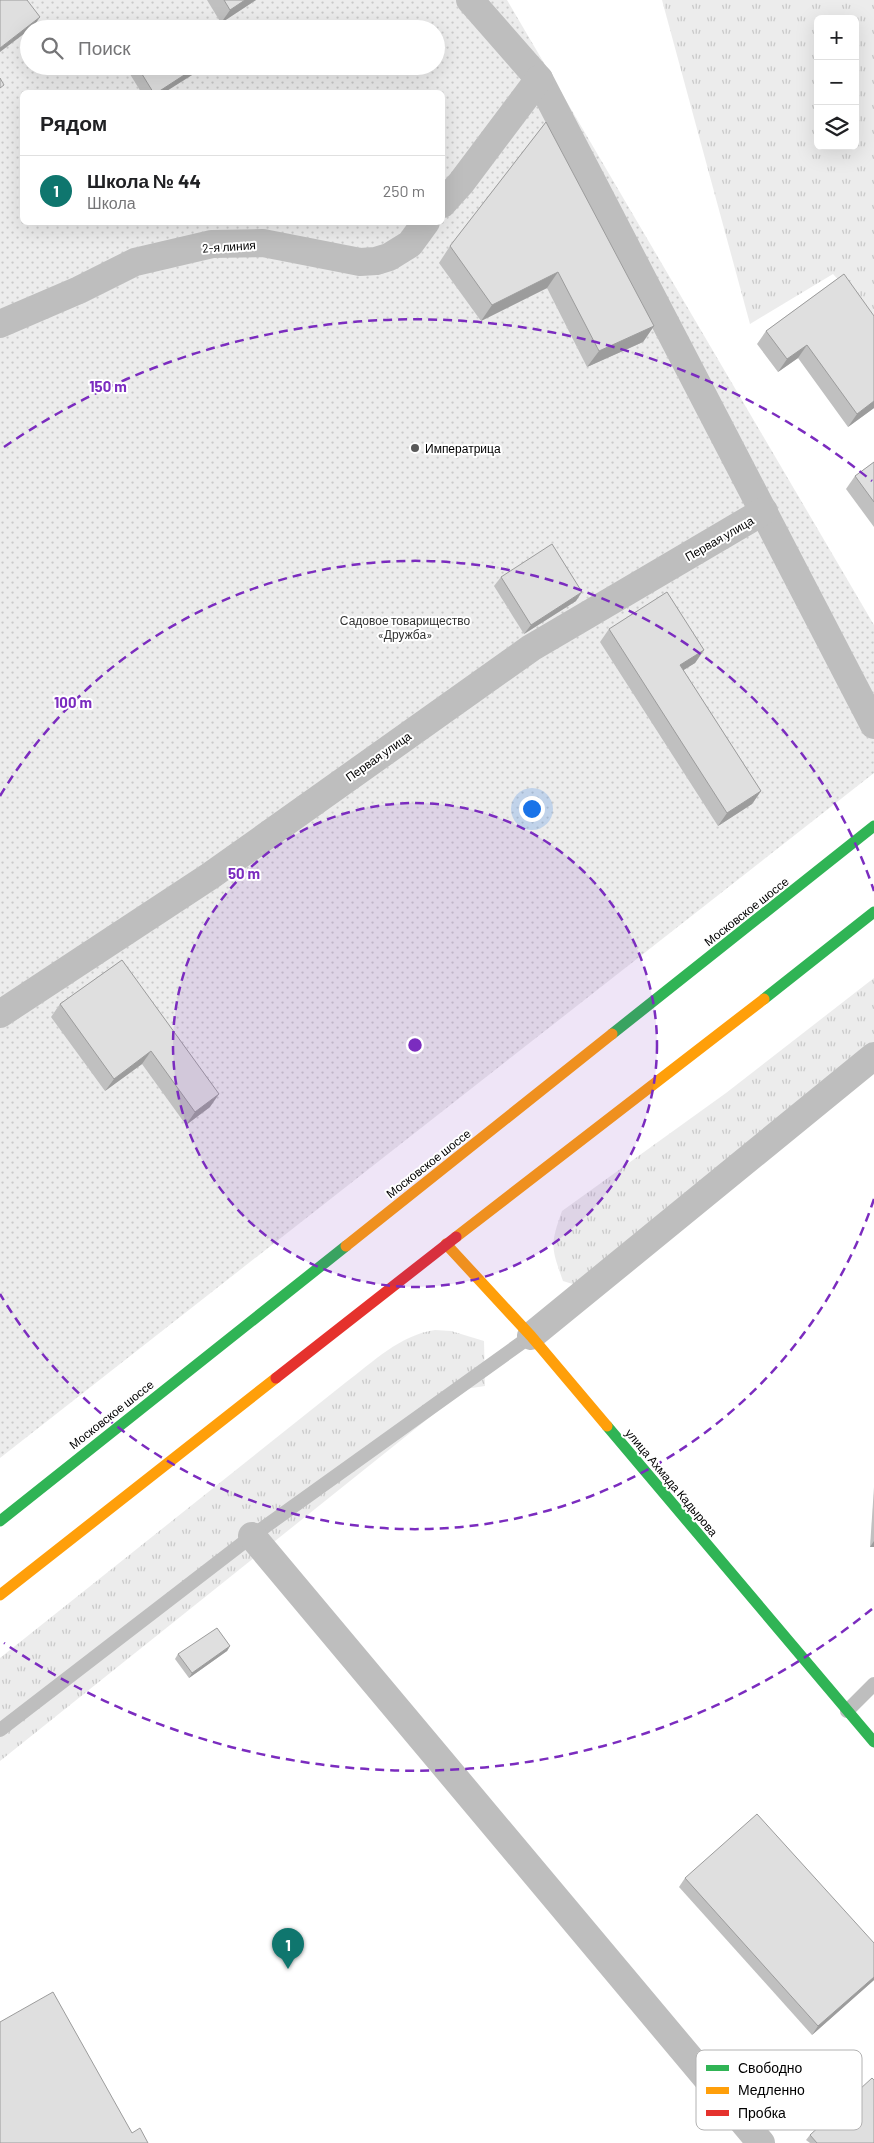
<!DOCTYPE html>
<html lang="ru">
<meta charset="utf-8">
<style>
body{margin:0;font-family:Barlow,sans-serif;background:#f2f2f2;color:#202124}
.controls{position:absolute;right:15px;top:15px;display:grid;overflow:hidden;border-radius:8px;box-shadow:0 5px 20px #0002}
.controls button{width:45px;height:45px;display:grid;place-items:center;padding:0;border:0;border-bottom:1px solid #e0e0e0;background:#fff;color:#202124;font:25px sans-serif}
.you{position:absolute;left:531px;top:808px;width:18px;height:18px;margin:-12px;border:4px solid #fff;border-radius:50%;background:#1a73e8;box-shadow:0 0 0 8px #1a73e833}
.badge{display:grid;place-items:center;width:32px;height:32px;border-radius:50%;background:#0f766e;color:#fff;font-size:16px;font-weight:700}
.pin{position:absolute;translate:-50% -41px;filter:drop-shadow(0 1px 2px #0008)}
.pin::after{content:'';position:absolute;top:26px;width:18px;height:15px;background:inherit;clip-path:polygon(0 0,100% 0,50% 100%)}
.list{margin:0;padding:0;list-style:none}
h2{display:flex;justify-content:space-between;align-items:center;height:65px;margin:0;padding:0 20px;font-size:21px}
h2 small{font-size:16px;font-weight:400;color:#757577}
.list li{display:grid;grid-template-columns:32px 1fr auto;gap:15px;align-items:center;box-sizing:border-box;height:70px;padding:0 20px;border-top:1px solid #e0e0e0}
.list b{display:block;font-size:19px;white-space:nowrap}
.list p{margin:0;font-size:16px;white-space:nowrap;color:#757577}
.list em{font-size:16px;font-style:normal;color:#757577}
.icon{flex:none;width:28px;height:28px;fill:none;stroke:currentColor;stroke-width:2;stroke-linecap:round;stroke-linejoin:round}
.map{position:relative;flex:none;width:874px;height:2143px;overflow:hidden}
.search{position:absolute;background:#fff;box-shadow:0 5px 20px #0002;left:20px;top:20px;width:425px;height:55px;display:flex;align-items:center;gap:12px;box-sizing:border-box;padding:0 18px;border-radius:28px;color:#757577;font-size:19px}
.panel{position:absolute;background:#fff;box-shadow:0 5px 20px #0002;left:20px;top:90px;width:425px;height:135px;border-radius:8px}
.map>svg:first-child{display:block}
</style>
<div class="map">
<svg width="874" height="2143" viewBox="0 0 874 2143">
<defs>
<pattern id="grass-tufts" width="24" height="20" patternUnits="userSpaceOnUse" patternTransform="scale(1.25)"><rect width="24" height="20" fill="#ececec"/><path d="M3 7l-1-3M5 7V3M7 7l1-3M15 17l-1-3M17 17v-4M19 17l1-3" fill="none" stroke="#c9c9c9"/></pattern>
<pattern id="garden-dots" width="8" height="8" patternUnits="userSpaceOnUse" patternTransform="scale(1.25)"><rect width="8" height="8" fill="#ececec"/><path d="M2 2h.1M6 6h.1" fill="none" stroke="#c9c9c9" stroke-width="1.8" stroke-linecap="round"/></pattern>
</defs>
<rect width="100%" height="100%" fill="#fff"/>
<!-- grass -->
<g fill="url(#grass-tufts)" fill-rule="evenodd">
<path d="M662 0H874V319L833 274 750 324ZM818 19H855V146H818Z"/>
<path d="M874 978V1066L579 1286 563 1281C551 1247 550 1245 562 1211L726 1093Z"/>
<path d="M435 1330 451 1331 484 1341 485 1386 465 1389 0 1761V1658L345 1383C373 1362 400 1335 435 1330Z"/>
</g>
<!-- garden -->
<path fill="url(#garden-dots)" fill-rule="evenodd" d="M0 0H507L874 625V773L0 1458ZM29 29H436V66H29ZM22 92H442V222H22Z"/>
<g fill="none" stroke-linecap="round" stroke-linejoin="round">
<!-- lane -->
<g stroke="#bebebe" stroke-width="14">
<polyline points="847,1711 874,1684"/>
<polyline points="0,1730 252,1536 531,1336"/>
</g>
<!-- street -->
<g stroke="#bebebe" stroke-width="28">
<polyline points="470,0 539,79 874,725"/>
<polyline points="442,204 461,183 539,79"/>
<polyline points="0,324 79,290 135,262 212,244 263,243 360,262 376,261 389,257 410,244 426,222"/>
<polyline points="0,1014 210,876 531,648 764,511"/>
<polyline points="531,1336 874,1056"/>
<polyline points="252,1536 761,2143"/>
</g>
<!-- fast -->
<g stroke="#30b455" stroke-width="11">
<polyline points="764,999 874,912"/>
<polyline points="612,1034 874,826"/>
<polyline points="607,1426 874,1742"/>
<polyline points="0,1521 346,1246"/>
</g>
<!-- slow -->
<g stroke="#ff9f0a" stroke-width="11">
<polyline points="456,1237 764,999"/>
<polyline points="446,1244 531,1336 607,1426"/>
<polyline points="346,1246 612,1034"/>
<polyline points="0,1595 276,1378"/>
</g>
<!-- jam -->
<polyline stroke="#e5322d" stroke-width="11" points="276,1378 456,1237"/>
</g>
<!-- wall -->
<g fill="#c0c0c0">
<polygon points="207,0 256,0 221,23"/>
<polygon points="125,66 198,66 192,75 165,92 141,92"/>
<polygon points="546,122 654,326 643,342 587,367 547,288 481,321 439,263 450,246"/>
<polygon points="844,274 874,408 848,427 798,358 778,372 757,344 766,331"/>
<polygon points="874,462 874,527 846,489 855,476"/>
<polygon points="501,577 576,601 524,634 494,586"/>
<polygon points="609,629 704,650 695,663 683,670 761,791 752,804 718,826 600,642"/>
<polygon points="122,960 210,1107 186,1125 142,1064 105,1091 51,1017 60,1004"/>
<polygon points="874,1487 874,1547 870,1547"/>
<polygon points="230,1646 227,1651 189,1678 175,1659 178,1654"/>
<polygon points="685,1878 874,1980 812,2035 679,1887"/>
<polygon points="810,2135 874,2143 810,2143 806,2140"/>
</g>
<!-- shaded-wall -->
<g fill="#9c9c9c">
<polygon points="245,0 256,0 221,23 230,10"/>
<polygon points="40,17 34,26 30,29 29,29 29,30 0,52 0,48"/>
<polygon points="198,66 192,75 165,92 158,92"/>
<polygon points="558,272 547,288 481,321 492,305"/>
<polygon points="654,326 643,342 587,367 599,351"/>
<polygon points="807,345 798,358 778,372 787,359"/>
<polygon points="874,401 874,408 848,427 857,414"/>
<polygon points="582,592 576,601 524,634 531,625"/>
<polygon points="704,650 695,663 671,678 680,665"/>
<polygon points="761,791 752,804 718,826 727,813"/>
<polygon points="151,1051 142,1064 105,1091 114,1079"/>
<polygon points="219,1094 210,1107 186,1125 195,1112"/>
<polygon points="874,1541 874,1547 870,1547"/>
<polygon points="230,1646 227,1651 189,1678 192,1673"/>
<polygon points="874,1977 874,1980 812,2035 818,2026"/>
</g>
<!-- building -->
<g fill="#dfdfdf" stroke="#9c9c9c">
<polygon points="0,0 27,0 40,17 0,48"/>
<polygon points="224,0 245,0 230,10"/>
<polygon points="172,24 175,29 164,29"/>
<polygon points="137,66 198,66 158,92 153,92"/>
<polygon points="0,78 4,85 0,88"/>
<polygon points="546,122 654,326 599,351 558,272 492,305 450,246"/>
<polygon points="844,274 874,316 874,401 857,414 807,345 787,359 766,331"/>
<polygon points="874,462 874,502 855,476"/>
<polygon points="552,544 582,592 531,625 501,577"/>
<polygon points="667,592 704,650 680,665 761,791 727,813 609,629"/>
<polygon points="122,960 219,1094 195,1112 151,1051 114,1079 60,1004"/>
<polygon points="217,1628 230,1646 192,1673 178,1654"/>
<polygon points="757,1814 874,1943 874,1977 818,2026 685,1878"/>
<polygon points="53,1992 132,2133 140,2128 148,2143 0,2143 0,2022"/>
<polygon points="872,2078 874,2080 874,2143 817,2143 810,2135"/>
</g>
<!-- distance rings -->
<circle cx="415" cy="1045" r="242" fill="#7b2cbf" fill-opacity=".12"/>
<g fill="none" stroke="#7b2cbf" stroke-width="2.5" stroke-dasharray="9 6">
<circle cx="415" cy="1045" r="242"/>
<path d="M874 1199A484 484 0 0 1 0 1294M0 796A484 484 0 0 1 874 891"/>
<path d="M872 1609A726 726 0 0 1 4 1643M4 447A726 726 0 0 1 872 481"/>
</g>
<!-- markers -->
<circle fill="#595959" stroke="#fff" stroke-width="2" cx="415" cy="448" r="5"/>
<g text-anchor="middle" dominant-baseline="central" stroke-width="4" stroke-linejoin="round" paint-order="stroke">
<!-- street labels -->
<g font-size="12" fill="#000" stroke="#fff">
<text transform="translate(229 246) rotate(-4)">2-я линия</text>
<text transform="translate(719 538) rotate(-30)">Первая улица</text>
<text transform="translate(378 756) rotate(-35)">Первая улица</text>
<text transform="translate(746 911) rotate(-38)">Московское шоссе</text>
<text transform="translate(428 1163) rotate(-38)">Московское шоссе</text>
<text transform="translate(111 1414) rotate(-38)">Московское шоссе</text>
<text transform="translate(672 1482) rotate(50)">улица Ахмада Кадырова</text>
</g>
<!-- poi labels -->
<g font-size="12" fill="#000" stroke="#fff" text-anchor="start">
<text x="425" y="448">Императрица</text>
</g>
<!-- park labels -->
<g font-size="12" fill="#333" stroke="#fff">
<text x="405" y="620">Садовое товарищество<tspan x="405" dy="14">«Дружба»</tspan></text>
</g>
</g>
<!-- legend -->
<rect x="696" y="2050" width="166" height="80" rx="8" fill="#fff" stroke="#b2b2b2" stroke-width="1"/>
<rect x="706" y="2065" width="23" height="6" fill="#30b455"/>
<rect x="706" y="2087" width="23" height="7" fill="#ff9f0a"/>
<rect x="706" y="2110" width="23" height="6" fill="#e5322d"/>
<g font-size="14" fill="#000">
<text x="738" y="2073">Свободно</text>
<text x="738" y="2095">Медленно</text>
<text x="738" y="2118">Пробка</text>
</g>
<circle cx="415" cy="1045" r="8" fill="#7b2cbf" stroke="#fff" stroke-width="2.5"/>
<g font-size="15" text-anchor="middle" font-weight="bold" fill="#7b2cbf" stroke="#fff" stroke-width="4" stroke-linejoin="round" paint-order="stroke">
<text x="108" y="392">150 m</text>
<text x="73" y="708">100 m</text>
<text x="244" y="879">50 m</text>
</g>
</svg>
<div class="controls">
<button>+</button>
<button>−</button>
<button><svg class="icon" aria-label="layers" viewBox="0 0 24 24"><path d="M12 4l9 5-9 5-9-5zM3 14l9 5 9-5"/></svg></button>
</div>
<div class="you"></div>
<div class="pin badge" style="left:288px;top:1969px">1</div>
<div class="search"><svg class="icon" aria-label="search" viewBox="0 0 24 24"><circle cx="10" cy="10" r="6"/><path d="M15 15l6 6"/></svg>Поиск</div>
<section class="panel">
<h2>Рядом<small></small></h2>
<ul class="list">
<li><span class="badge">1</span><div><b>Школа № 44</b><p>Школа</p></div><em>250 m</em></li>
</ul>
</section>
</div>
